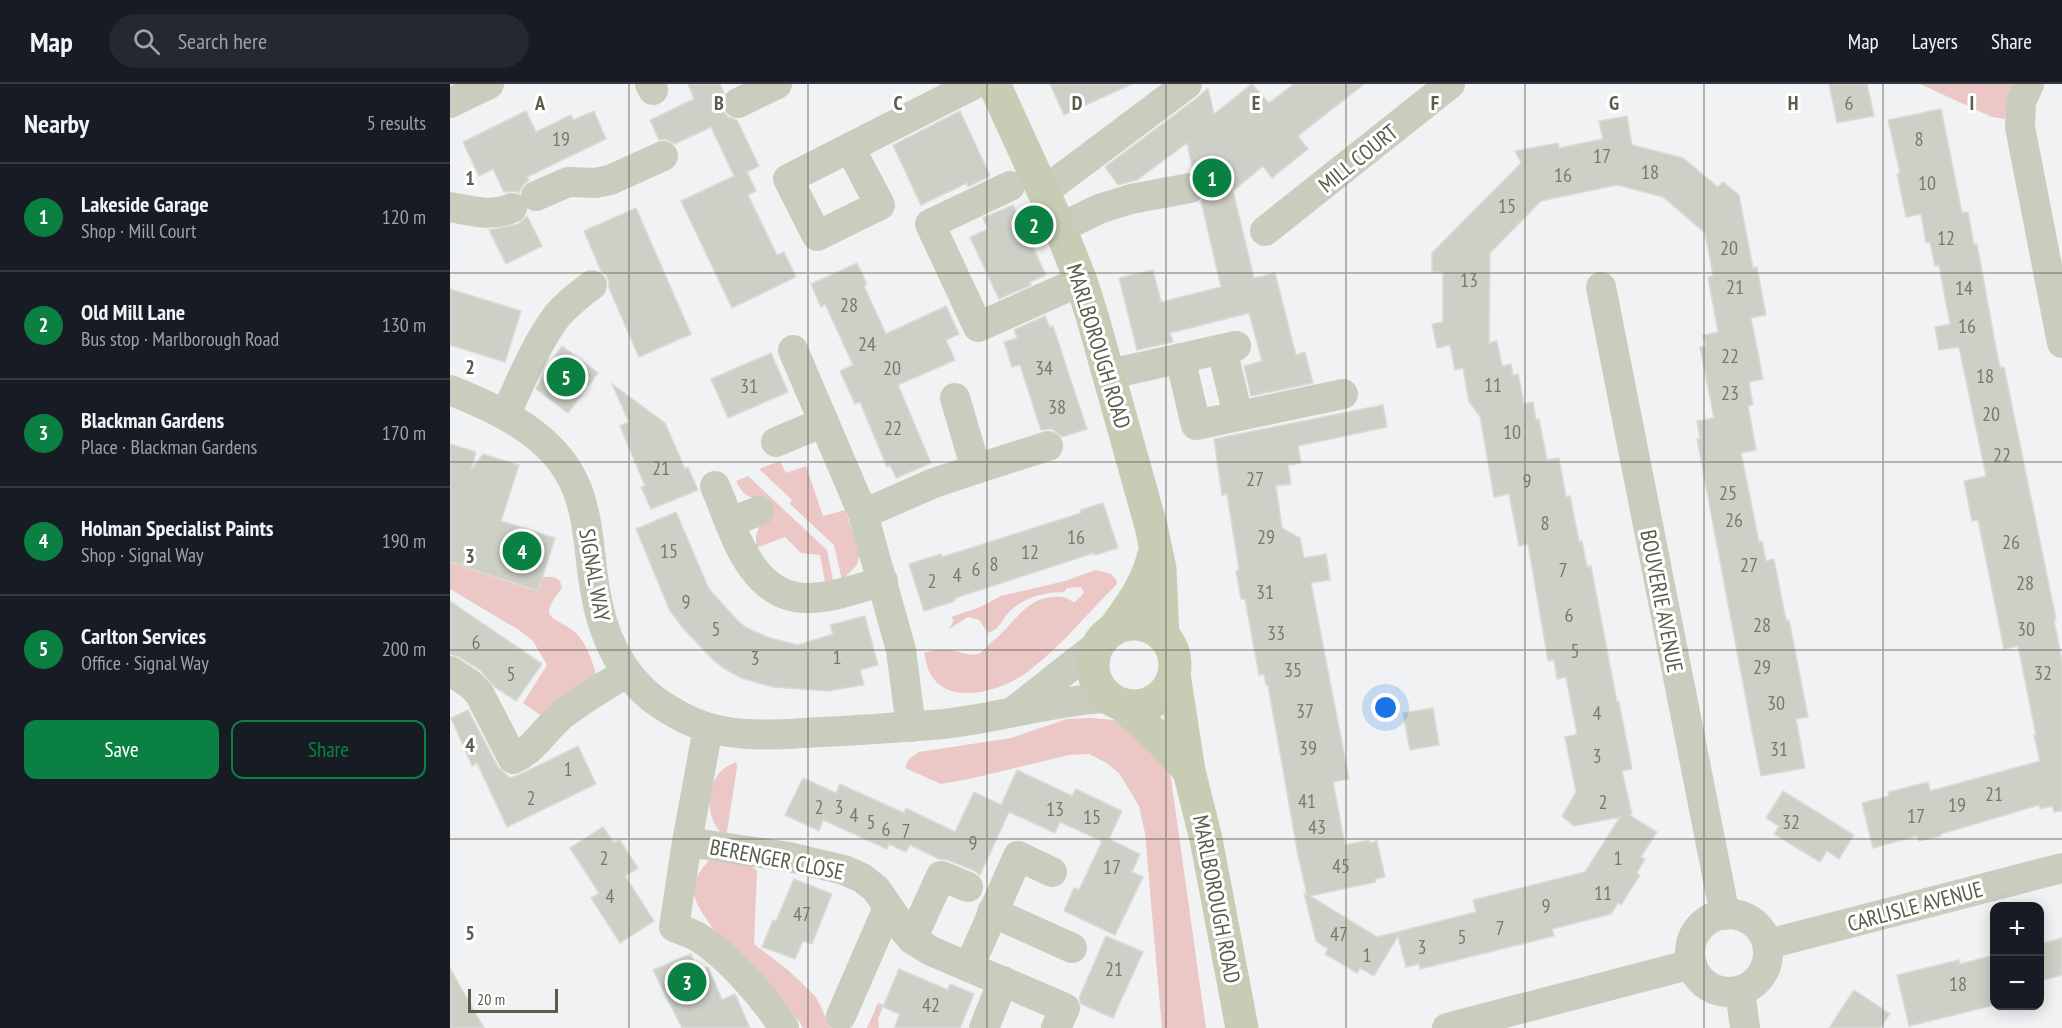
<!DOCTYPE html>
<meta charset="utf-8">
<style>
body{margin:0;font-family:"PT Sans Narrow",sans-serif;background:#242831;color:#f1f3f6}
.controls{position:absolute;right:18px;bottom:18px;display:grid;overflow:hidden;border-radius:12px;box-shadow:0 3px 15px #0003}
.controls button{width:54px;height:54px;display:grid;place-items:center;padding:0;border:0;border-bottom:2px solid #363941;background:#171b24;color:#f1f3f6;font:30px sans-serif}
.scale{position:absolute;left:18px;bottom:15px;width:90px;box-sizing:border-box;padding-left:6px;border:3px solid #5a5d4b;border-top:0;font-size:16px;line-height:21px;white-space:nowrap;color:#5a5d4b;-webkit-text-stroke:4px #fff;paint-order:stroke}
.you{position:absolute;left:936px;top:624px;width:21px;height:21px;margin:-15px;border:4px solid #fff;border-radius:50%;background:#1a73e8;box-shadow:0 0 0 9px #1a73e833}
.badge{display:grid;place-items:center;width:39px;height:39px;border-radius:50%;background:#0b8043;color:#fff;font-size:20px;font-weight:700}
.pin{position:absolute;translate:-50% -50%;border:3px solid #fff;box-shadow:0 2px 6px #0006}
.list{margin:0;padding:0;list-style:none}
h2{display:flex;justify-content:space-between;align-items:center;height:78px;margin:0;padding:0 24px;font-size:26px}
h2 small{font-size:20px;font-weight:400;color:#9ea1a6}
.list li{display:grid;grid-template-columns:39px 1fr auto;gap:18px;align-items:center;box-sizing:border-box;height:108px;padding:0 24px;border-top:2px solid #363941}
.list b{display:block;font-size:22px;white-space:nowrap}
.list p{margin:0;font-size:20px;white-space:nowrap;color:#9ea1a6}
.list em{font-size:20px;font-style:normal;color:#9ea1a6}
.actions{display:flex;gap:12px;padding:18px 24px}
.actions a{flex:1;padding:14px 0;border:2px solid #0b8043;border-radius:12px;text-align:center;font-size:21px;color:#0b8043}
.actions .main{background:#0b8043;color:#fff}
.icon{flex:none;width:33px;height:33px;fill:none;stroke:currentColor;stroke-width:2;stroke-linecap:round;stroke-linejoin:round}
.map{position:relative;flex:none;width:1612px;height:944px;overflow:hidden}
header{display:flex;align-items:center;gap:36px;box-sizing:border-box;height:84px;padding:0 30px;background:#171b24;border-bottom:2px solid #363941}
header strong{font-size:28px}
nav{display:flex;gap:33px;margin-inline-start:auto;font-size:21px}
.search{width:420px;height:54px;background:#242831;display:flex;align-items:center;gap:15px;box-sizing:border-box;padding:0 21px;border-radius:33px;color:#9ea1a6;font-size:22px}
main{display:flex}
aside{flex:1;background:#171b24}
.map>svg:first-child{display:block}
</style>
<header>
<strong>Map</strong>
<div class="search"><svg class="icon" aria-label="search" viewBox="0 0 24 24"><circle cx="10" cy="10" r="6"/><path d="M15 15l6 6"/></svg>Search here</div>
<nav><a>Map</a><a>Layers</a><a>Share</a></nav>
</header>
<main>
<aside>
<h2>Nearby<small>5 results</small></h2>
<ul class="list">
<li><span class="badge">1</span><div><b>Lakeside Garage</b><p>Shop · Mill Court</p></div><em>120 m</em></li>
<li><span class="badge">2</span><div><b>Old Mill Lane</b><p>Bus stop · Marlborough Road</p></div><em>130 m</em></li>
<li><span class="badge">3</span><div><b>Blackman Gardens</b><p>Place · Blackman Gardens</p></div><em>170 m</em></li>
<li><span class="badge">4</span><div><b>Holman Specialist Paints</b><p>Shop · Signal Way</p></div><em>190 m</em></li>
<li><span class="badge">5</span><div><b>Carlton Services</b><p>Office · Signal Way</p></div><em>200 m</em></li>
</ul>
<div class="actions"><a class="main">Save</a><a>Share</a></div>
</aside>
<div class="map">
<svg width="1612" height="944" viewBox="0 0 1612 944">
<rect width="100%" height="100%" fill="#f1f2f3"/>
<!-- green -->
<g fill="#ebc7c5">
<polygon points="1470,0 1562,0 1556,23 1555,35 1542,33"/>
<polygon points="330,377 336,389 356,382 373,432 395,426 410,470 407,481 392,496 384,461 340,420 342,416 309,385"/>
<path d="M298 392 377 466 383 496 375 498 370 471 351 469 335 453 306 464V452L309 443 322 435 315 413C300 417 292 410 286 397Z"/>
<path d="M0 478 88 507 92 493H104L110 497 112 504C86 537 104 531 125 548 136 558 142 576 146 590L92 632 73 619 97 581 83 557 69 546 0 505Z"/>
<path d="M646 486 661 490 667 497 666 501C638 529 612 561 580 586 557 605 500 624 481 591 477 585 476 576 474 569 482 567 490 565 498 566 508 566 519 574 530 569 535 566 539 560 544 556 567 537 577 510 613 513 618 514 620 517 625 518L634 509 631 503 617 504 614 508C596 508 575 513 561 526 552 534 550 546 538 549L529 536 518 533 499 545 504 536 501 533 530 523 551 512 615 497Z"/>
<polygon points="641,634 664,636 683,645 715,678 721,695 756,944 712,944 695,749 689,722 669,689 655,678 639,670 619,671 519,695 491,700 455,684 459,675 469,668 561,654 617,635"/>
<path d="M286 678 287 683 276 754C251 733 254 689 286 678Z"/>
<path d="M259 776 297 778 307 787 304 860 338 886 366 913 381 944H353L349 937C326 913 242 835 243 804 244 794 253 784 259 776Z"/>
<polygon points="428,919 434,921 428,935 429,944 417,944"/>
</g>
<!-- building -->
<g fill="#ced0c8" stroke="#d9dcd6" stroke-width="1.5">
<polygon points="238,0 270,0 274,9 271,17 272,26 278,33 287,36 309,82 297,88 306,107 298,111 327,171 334,168 346,193 282,224 231,117 284,92 261,43 225,60 215,55 209,56 200,36 244,15"/>
<polygon points="600,0 682,0 614,31"/>
<polygon points="802,0 819,19 844,0 914,0 848,52 858,65 822,94 813,82 783,107 804,194 825,189 846,271 855,268 863,299 801,312 794,282 812,277 799,229 720,249 723,258 687,266 669,194 703,186 711,218 771,203 751,117 756,110 757,100 753,92 743,87 737,59 687,96 668,101 655,83 747,14 758,4 764,30"/>
<polygon points="1379,0 1417,0 1424,32 1387,39"/>
<polygon points="1491,25 1512,129 1518,128 1524,161 1527,160 1548,275 1551,284 1554,283 1606,535 1604,536 1612,577 1612,727 1604,728 1602,722 1590,725 1589,721 1491,750 1491,752 1469,757 1467,752 1423,764 1412,719 1439,712 1438,708 1478,698 1480,707 1590,677 1584,651 1586,651 1568,562 1554,565 1528,436 1522,437 1514,397 1536,392 1509,263 1489,266 1485,243 1500,240 1489,181 1485,182 1480,158 1476,159 1471,130 1456,133 1447,90 1450,89 1438,36"/>
<polygon points="76,27 86,48 121,31 123,36 144,27 156,55 77,93 79,96 73,101 69,109 65,107 54,108 43,85 29,92 13,58"/>
<polygon points="510,27 540,92 518,103 517,99 471,121 443,61"/>
<polygon points="1177,32 1182,61 1233,74 1268,103 1273,98 1289,111 1303,184 1307,183 1316,231 1301,234 1313,295 1299,298 1303,321 1298,322 1306,366 1291,369 1309,458 1312,457 1316,477 1324,475 1336,536 1339,536 1358,633 1346,635 1355,684 1311,692 1302,647 1247,355 1250,354 1247,337 1264,334 1250,263 1256,262 1253,251 1268,248 1258,193 1263,192 1255,149 1213,113 1167,101 1091,117 1040,169 1039,259 1047,257 1052,282 1061,280 1063,291 1068,290 1074,320 1083,318 1086,336 1089,335 1097,376 1109,374 1116,413 1120,412 1129,457 1132,457 1137,483 1141,482 1167,618 1169,618 1182,685 1172,687 1182,730 1179,731 1207,748 1191,773 1195,775 1187,789 1190,791 1171,821 1168,819 1161,830 1102,845 1104,852 970,885 969,880 956,883 948,852 924,892 910,884 907,889 875,870 878,865 866,857 854,809 857,811 848,771 818,601 816,601 814,590 809,591 795,515 791,515 786,487 789,486 777,410 772,411 764,355 933,321 937,343 848,362 851,379 838,381 841,400 826,402 832,444 850,454 854,474 876,470 880,496 861,499 899,695 883,698 895,761 919,756 920,759 927,757 935,793 925,795 926,798 860,812 927,853 1026,828 1023,816 1135,788 1170,733 1124,742 1112,732 1126,708 1115,653 1127,650 1116,593 1107,595 1104,576 1098,577 1078,460 1069,462 1059,410 1044,413 1030,332 1019,318 1013,284 1005,286 1000,261 987,264 982,240 993,238 993,188 982,188 982,169 1071,79 1065,67 1108,59 1109,64 1153,55 1149,37"/>
<polygon points="563,121 596,191 580,198 581,201 549,215 520,153 538,145 533,134"/>
<polygon points="186,124 241,250 189,273 159,204 159,198 156,191 151,187 134,147"/>
<polygon points="77,132 92,162 56,180 39,146 68,140"/>
<polygon points="407,179 417,200 414,202 436,250 496,222 509,250 496,256 505,276 448,301 481,379 446,394 440,381 437,383 410,318 405,320 390,287 403,281 375,220 371,223 361,200"/>
<polygon points="0,205 71,227 55,278 0,261"/>
<polygon points="595,232 600,243 603,242 637,345 612,353 602,345 591,346 570,281 562,283 554,258 567,254 564,246"/>
<polygon points="112,262 148,289 118,329 86,305 96,285"/>
<polygon points="321,269 338,308 278,334 261,295"/>
<polygon points="162,300 215,339 235,385 238,383 248,406 201,425 191,403 195,402 170,342 179,338"/>
<polygon points="0,360 26,368 21,386 33,370 69,381 51,437 105,454 88,507 0,478"/>
<polygon points="653,419 668,464 645,471 644,469 505,514 505,517 474,527 459,480 491,470 492,473 631,429 630,426"/>
<polygon points="226,428 259,505 288,537 297,544 320,554 348,561 383,550 380,541 415,532 428,581 410,586 414,601 378,607 323,603 291,594 275,585 262,575 233,544 220,527 186,445"/>
<polygon points="0,517 92,580 66,617 45,603 30,586 9,573 0,570"/>
<polygon points="983,624 989,661 960,666 953,629"/>
<polygon points="18,626 48,683 60,694 71,690 128,662 146,700 57,743 27,679 22,682 1,634"/>
<polygon points="567,686 622,712 626,705 672,727 659,755 690,770 682,788 693,793 665,851 614,827 624,804 629,806 652,757 610,738 605,749 559,728 530,791 525,787 498,776 489,775 460,761 456,768 439,760 437,765 373,736 369,747 335,731 353,694 386,709 390,700 454,729 456,724 505,748 524,708 551,721"/>
<polygon points="1333,707 1404,751 1389,775 1377,767 1370,778 1324,750 1329,742 1316,734"/>
<polygon points="153,743 164,759 169,755 188,784 175,792 204,837 170,859 141,814 149,809 120,764"/>
<polygon points="344,795 382,810 362,860 353,857 345,875 312,863 323,836 326,837"/>
<polygon points="656,852 693,868 663,934 631,920 629,914"/>
<polygon points="1612,854 1612,891 1590,897 1590,860"/>
<polygon points="241,870 247,887 258,883 272,916 285,910 300,944 232,944 203,886"/>
<polygon points="1545,871 1545,921 1459,942 1447,891 1509,876 1510,880"/>
<polygon points="0,884 22,923 34,944 0,944"/>
<polygon points="449,885 498,906 500,900 524,910 510,944 444,944 450,930 433,923"/>
<polygon points="1404,906 1440,930 1430,944 1379,944"/>
</g>
<g fill="none" stroke-linecap="round" stroke-linejoin="round">
<!-- minor -->
<g stroke="#caccbe" stroke-width="30">
<polyline points="200,0 203,6"/>
<polyline points="1579,0 1571,18 1570,43 1612,259"/>
<polyline points="0,19 39,0"/>
<polyline points="288,19 327,0"/>
<polyline points="400,64 430,121 367,152 338,95 525,0"/>
<polyline points="560,102 480,140 528,243 631,197"/>
<polyline points="593,108 737,0"/>
<polyline points="86,112 118,98 145,99 160,96 213,72"/>
<path d="M0 123C22 127 41 133 62 124"/>
<polyline points="610,144 649,125 681,115 740,104"/>
<polyline points="815,147 1000,0"/>
<polyline points="1151,203 1275,831"/>
<polyline points="772,265 788,332"/>
<polyline points="343,266 413,430 451,566 461,643"/>
<polyline points="730,274 746,341 893,310"/>
<polyline points="660,290 786,262"/>
<path d="M0 306C43 323 93 346 118 387 140 423 138 466 145 506 152 549 168 587 203 615 224 630 247 643 272 647 305 653 339 650 372 648 413 646 454 643 494 640 549 634 605 616 659 614"/>
<path d="M55 331C70 300 84 264 104 236 114 222 129 211 142 201"/>
<polyline points="326,358 374,338"/>
<polyline points="526,385 598,362"/>
<path d="M265 402C284 446 300 516 360 514 385 513 409 504 433 497"/>
<polyline points="413,430 484,399 526,385 505,314"/>
<polyline points="280,438 309,427"/>
<path d="M0 587 20 600 29 609 63 675C84 666 95 645 112 631 132 615 155 602 176 589"/>
<polyline points="564,627 649,560"/>
<path d="M258 644 237 758 224 843C231 846 239 848 246 852 278 871 314 913 334 944"/>
<polyline points="237,758 339,773 394,786 412,794 426,805 455,847 462,855 481,867 615,924 606,944"/>
<polyline points="542,828 622,864"/>
<circle cx="1279" cy="869" r="39"/>
<polyline points="462,855 491,792 518,803"/>
<polyline points="1318,860 1612,784"/>
<polyline points="519,883 568,772 602,788"/>
<polyline points="1290,907 1295,944"/>
<polyline points="391,932 438,824"/>
<polyline points="534,944 553,897"/>
<polyline points="997,944 1242,880"/>
</g>
<!-- major -->
<g stroke="#c8ccb4" stroke-width="33">
<polyline points="544,0 610,144 631,197 643,235 701,442 710,485 713,552"/>
<circle cx="684" cy="581" r="41"/>
<path d="M663 546C681 521 697 500 704 470"/>
<polyline points="724,590 739,687 756,755 792,944"/>
<polyline points="671,620 711,656 739,687"/>
</g>
</g>
<!-- grid -->
<path fill="none" stroke="#5a5d4b" stroke-width="1.5" stroke-opacity="0.55" d="M179 0V944M358 0V944M537 0V944M716 0V944M896 0V944M1075 0V944M1254 0V944M1433 0V944M0 189H1612M0 378H1612M0 566H1612M0 755H1612"/>
<g text-anchor="middle" dominant-baseline="central" stroke-width="6" stroke-linejoin="round" paint-order="stroke">
<!-- number labels -->
<g font-size="20" fill="#777a6a">
<text x="1399" y="19">6</text>
<text x="111" y="55">19</text>
<text x="1469" y="55">8</text>
<text x="1152" y="72">17</text>
<text x="1200" y="88">18</text>
<text x="1113" y="91">16</text>
<text x="1477" y="99">10</text>
<text x="1057" y="122">15</text>
<text x="1496" y="154">12</text>
<text x="1279" y="164">20</text>
<text x="1019" y="196">13</text>
<text x="1285" y="203">21</text>
<text x="1514" y="204">14</text>
<text x="399" y="221">28</text>
<text x="1517" y="242">16</text>
<text x="417" y="260">24</text>
<text x="1280" y="272">22</text>
<text x="442" y="284">20</text>
<text x="594" y="284">34</text>
<text x="1535" y="292">18</text>
<text x="1043" y="301">11</text>
<text x="299" y="302">31</text>
<text x="1280" y="309">23</text>
<text x="607" y="323">38</text>
<text x="1541" y="330">20</text>
<text x="443" y="344">22</text>
<text x="1062" y="348">10</text>
<text x="1552" y="371">22</text>
<text x="211" y="384">21</text>
<text x="805" y="395">27</text>
<text x="1077" y="397">9</text>
<text x="1278" y="409">25</text>
<text x="1284" y="436">26</text>
<text x="1095" y="439">8</text>
<text x="626" y="453">16</text>
<text x="816" y="453">29</text>
<text x="1561" y="458">26</text>
<text x="219" y="467">15</text>
<text x="580" y="468">12</text>
<text x="544" y="480">8</text>
<text x="1299" y="481">27</text>
<text x="526" y="485">6</text>
<text x="1113" y="486">7</text>
<text x="507" y="491">4</text>
<text x="482" y="497">2</text>
<text x="1575" y="499">28</text>
<text x="815" y="508">31</text>
<text x="236" y="518">9</text>
<text x="1119" y="531">6</text>
<text x="1312" y="541">28</text>
<text x="266" y="545">5</text>
<text x="1576" y="545">30</text>
<text x="826" y="549">33</text>
<text x="26" y="558">6</text>
<text x="1125" y="567">5</text>
<text x="387" y="573">1</text>
<text x="305" y="574">3</text>
<text x="1312" y="583">29</text>
<text x="843" y="586">35</text>
<text x="1593" y="589">32</text>
<text x="61" y="590">5</text>
<text x="1326" y="619">30</text>
<text x="855" y="627">37</text>
<text x="1147" y="629">4</text>
<text x="858" y="664">39</text>
<text x="1329" y="665">31</text>
<text x="1147" y="672">3</text>
<text x="118" y="685">1</text>
<text x="1544" y="710">21</text>
<text x="81" y="714">2</text>
<text x="857" y="717">41</text>
<text x="1153" y="718">2</text>
<text x="1507" y="721">19</text>
<text x="369" y="723">2</text>
<text x="389" y="723">3</text>
<text x="605" y="725">13</text>
<text x="404" y="731">4</text>
<text x="1466" y="732">17</text>
<text x="642" y="733">15</text>
<text x="421" y="738">5</text>
<text x="1341" y="738">32</text>
<text x="867" y="743">43</text>
<text x="436" y="745">6</text>
<text x="456" y="747">7</text>
<text x="523" y="759">9</text>
<text x="154" y="774">2</text>
<text x="1168" y="774">1</text>
<text x="891" y="782">45</text>
<text x="662" y="783">17</text>
<text x="1153" y="809">11</text>
<text x="160" y="812">4</text>
<text x="1096" y="822">9</text>
<text x="352" y="830">47</text>
<text x="1050" y="844">7</text>
<text x="889" y="850">47</text>
<text x="1012" y="853">5</text>
<text x="972" y="863">3</text>
<text x="917" y="871">1</text>
<text x="664" y="885">21</text>
<text x="1508" y="900">18</text>
<text x="481" y="921">42</text>
</g>
<!-- street labels -->
<g font-size="22" fill="#5a5d4b" stroke="#fff">
<text transform="translate(908 74) rotate(-39)">MILL COURT</text>
<text transform="translate(649 262) rotate(73)">MARLBOROUGH ROAD</text>
<text transform="translate(145 491) rotate(80)">SIGNAL WAY</text>
<text transform="translate(1212 517) rotate(79)">BOUVERIE AVENUE</text>
<text transform="translate(327 775) rotate(11)">BERENGER CLOSE</text>
<text transform="translate(767 815) rotate(79)">MARLBOROUGH ROAD</text>
<text transform="translate(1465 822) rotate(-15)">CARLISLE AVENUE</text>
</g>
</g>
<g font-size="20" text-anchor="middle" font-weight="bold" fill="#5a5d4b" stroke="#fff" stroke-width="6" stroke-linejoin="round" paint-order="stroke">
<text x="90" y="26">A</text>
<text x="269" y="26">B</text>
<text x="448" y="26">C</text>
<text x="627" y="26">D</text>
<text x="806" y="26">E</text>
<text x="985" y="26">F</text>
<text x="1164" y="26">G</text>
<text x="1343" y="26">H</text>
<text x="1522" y="26">I</text>
<text x="20" y="101">1</text>
<text x="20" y="290">2</text>
<text x="20" y="479">3</text>
<text x="20" y="668">4</text>
<text x="20" y="856">5</text>
</g>
</svg>
<div class="controls">
<button>+</button>
<button>−</button>
</div>
<div class="scale">20 m</div>
<div class="you"></div>
<div class="pin badge" style="left:762px;top:94px">1</div>
<div class="pin badge" style="left:584px;top:141px">2</div>
<div class="pin badge" style="left:237px;top:898px">3</div>
<div class="pin badge" style="left:72px;top:467px">4</div>
<div class="pin badge" style="left:116px;top:293px">5</div>
</div>
</main>
